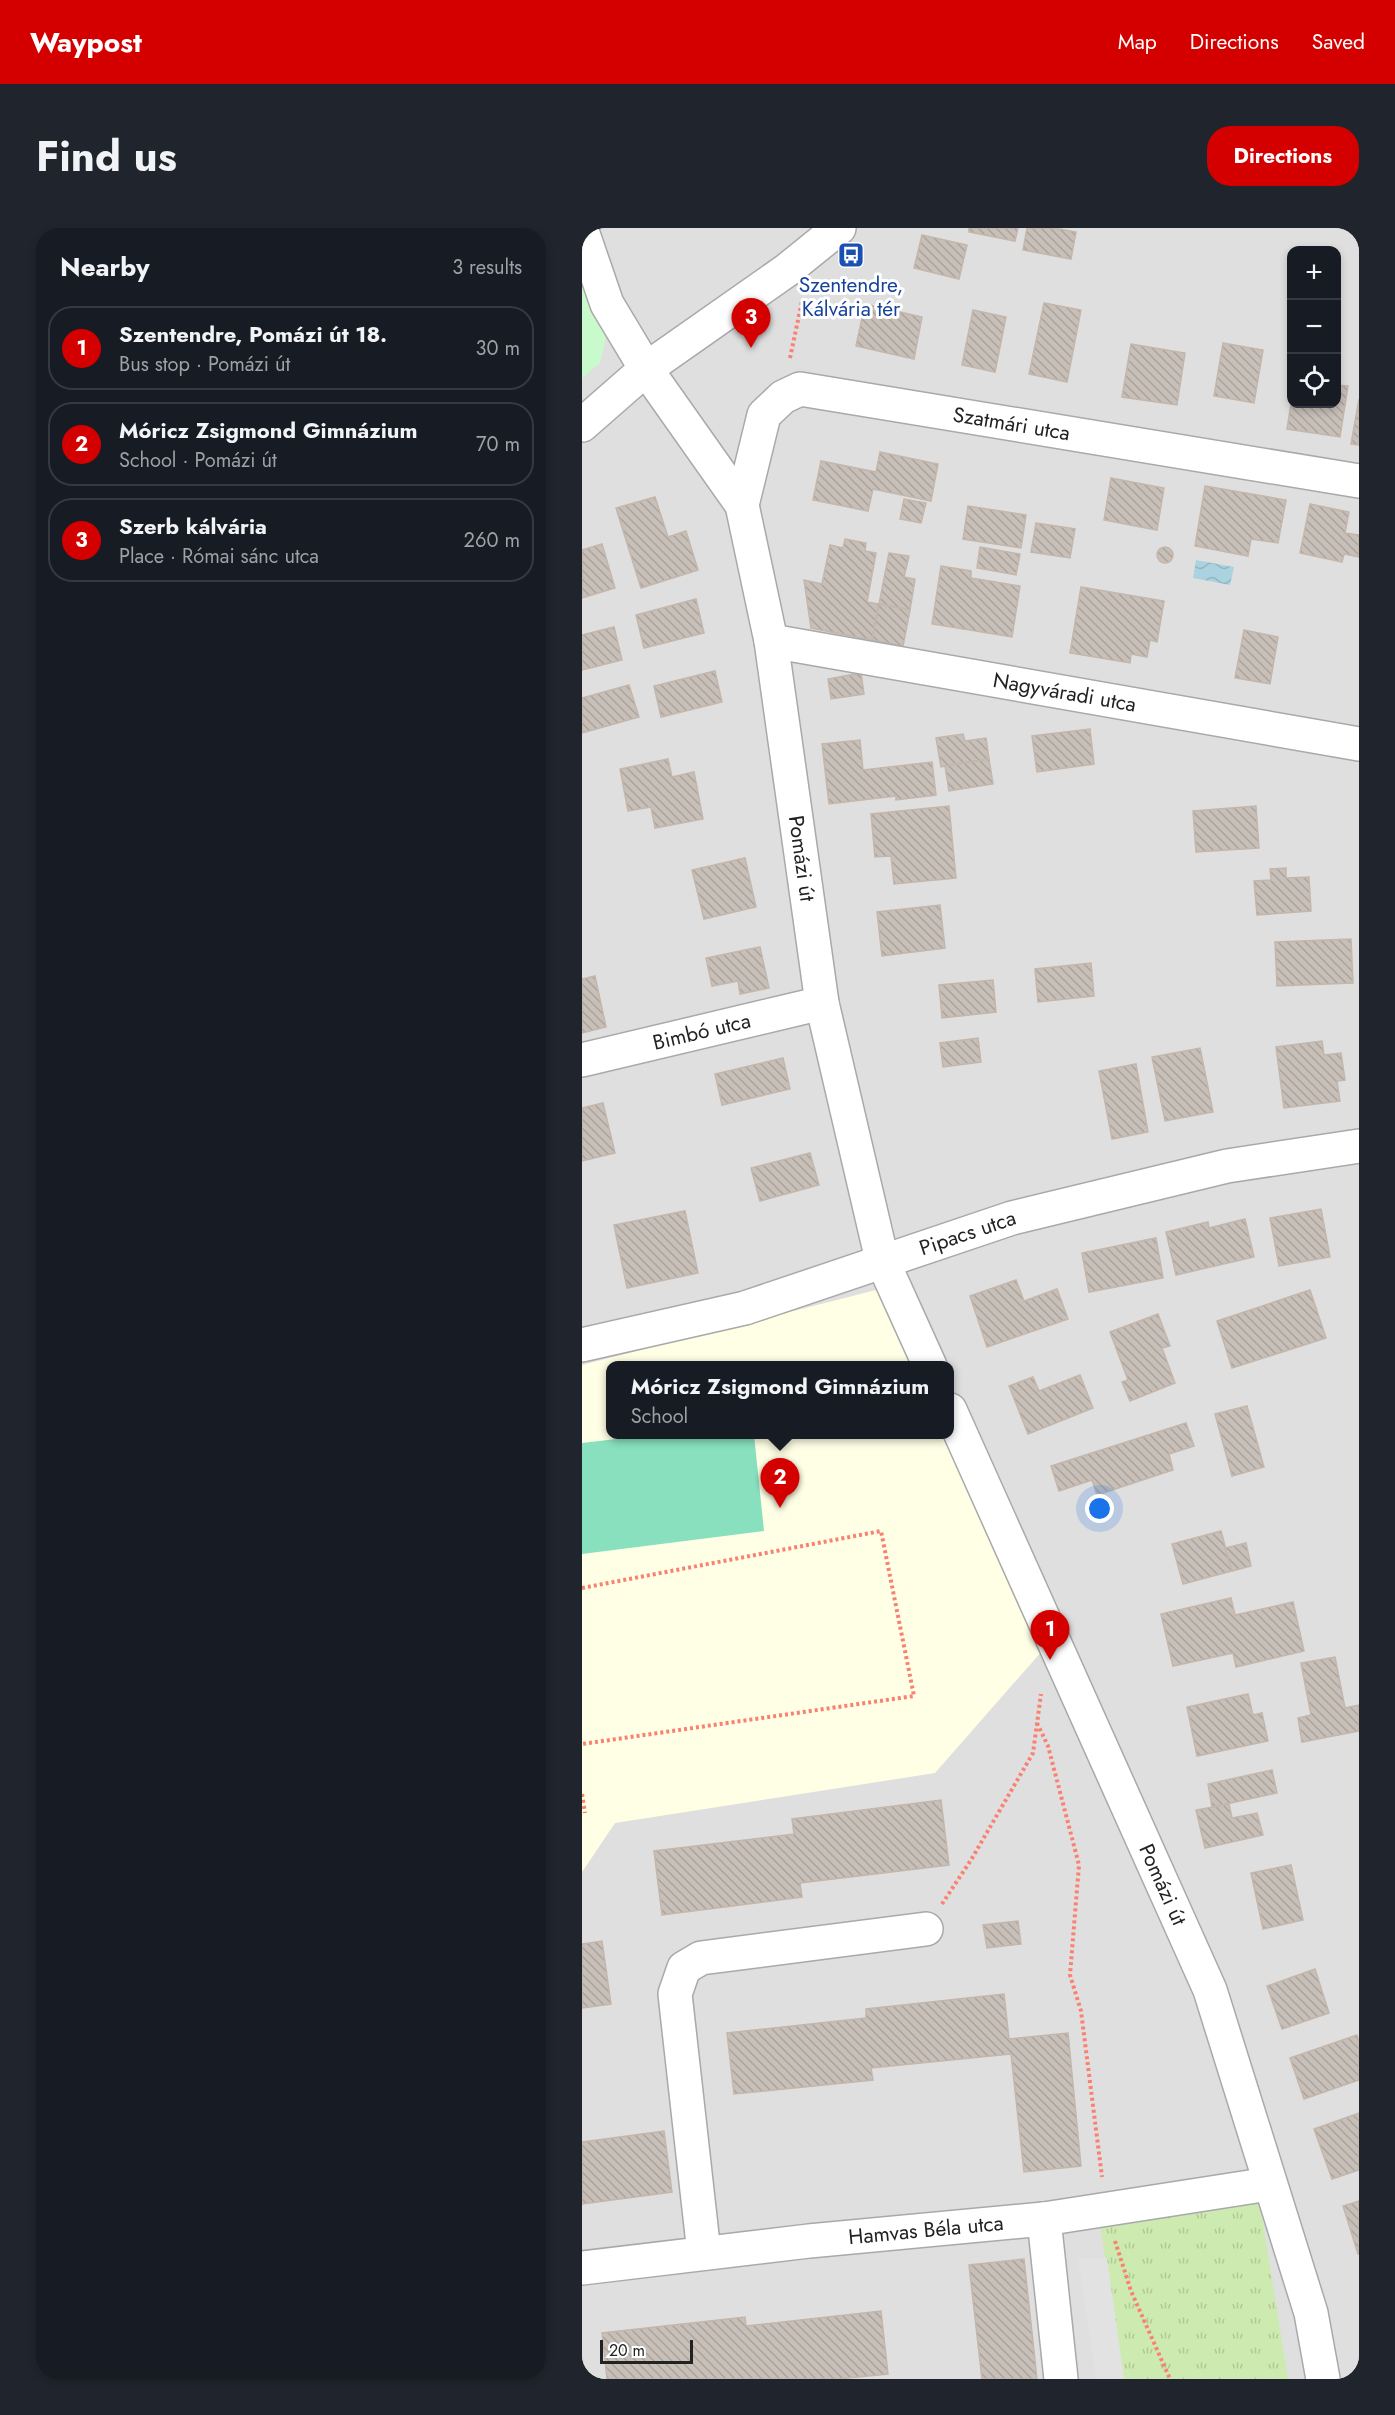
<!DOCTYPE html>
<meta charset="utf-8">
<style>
body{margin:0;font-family:Jost,sans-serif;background:#20242c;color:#f1f3f6}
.controls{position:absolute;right:18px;top:18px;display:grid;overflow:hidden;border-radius:12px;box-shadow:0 3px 9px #0003}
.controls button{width:54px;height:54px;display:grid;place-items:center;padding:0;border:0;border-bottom:2px solid #363941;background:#171b24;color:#f1f3f6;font:30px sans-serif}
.scale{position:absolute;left:18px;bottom:15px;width:93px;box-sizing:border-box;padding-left:6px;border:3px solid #222;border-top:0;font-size:16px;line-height:21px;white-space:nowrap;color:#222;-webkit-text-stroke:4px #fff;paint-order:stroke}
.you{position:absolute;left:518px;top:1281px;width:21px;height:21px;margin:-15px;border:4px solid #fff;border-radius:50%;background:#1a73e8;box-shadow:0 0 0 9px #1a73e833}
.badge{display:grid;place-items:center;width:39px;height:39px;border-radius:50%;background:#d40000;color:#fff;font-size:20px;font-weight:700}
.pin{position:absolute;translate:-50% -50px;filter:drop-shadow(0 2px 3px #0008)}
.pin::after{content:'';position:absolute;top:32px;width:21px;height:18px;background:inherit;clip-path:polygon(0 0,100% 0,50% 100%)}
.popup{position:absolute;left:24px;top:1133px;width:348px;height:78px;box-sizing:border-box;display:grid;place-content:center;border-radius:12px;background:#171b24;filter:drop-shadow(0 2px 4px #0005);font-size:20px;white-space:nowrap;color:#9ea1a6}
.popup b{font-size:22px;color:#f1f3f6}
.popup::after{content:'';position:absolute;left:50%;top:100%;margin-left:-12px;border:12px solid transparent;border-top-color:#171b24}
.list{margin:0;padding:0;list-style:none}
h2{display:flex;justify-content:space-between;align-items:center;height:78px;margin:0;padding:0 24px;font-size:26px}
h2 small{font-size:20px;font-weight:400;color:#9ea1a6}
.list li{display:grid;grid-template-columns:39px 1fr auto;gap:18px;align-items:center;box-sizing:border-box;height:84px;margin:0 12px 12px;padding:0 12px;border:2px solid #363941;border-radius:24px}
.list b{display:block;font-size:22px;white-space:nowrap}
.list p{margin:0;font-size:20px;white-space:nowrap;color:#9ea1a6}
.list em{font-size:20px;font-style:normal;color:#9ea1a6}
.icon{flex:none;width:33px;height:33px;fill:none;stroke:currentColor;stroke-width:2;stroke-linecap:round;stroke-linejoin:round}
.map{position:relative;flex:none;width:777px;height:2151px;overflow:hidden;border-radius:24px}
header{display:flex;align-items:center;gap:36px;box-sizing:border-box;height:84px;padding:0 30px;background:#d40000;color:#fff}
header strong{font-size:28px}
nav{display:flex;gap:33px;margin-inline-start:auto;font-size:21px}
.intro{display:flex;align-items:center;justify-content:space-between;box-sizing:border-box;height:144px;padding:0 36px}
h1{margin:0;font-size:42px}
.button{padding:15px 27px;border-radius:24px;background:#d40000;color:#fff;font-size:21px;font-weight:700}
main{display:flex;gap:36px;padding:0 36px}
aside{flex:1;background:#171b24;border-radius:24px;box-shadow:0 3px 9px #0003}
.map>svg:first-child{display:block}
</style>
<header>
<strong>Waypost</strong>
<nav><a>Map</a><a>Directions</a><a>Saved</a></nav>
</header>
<div class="intro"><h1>Find us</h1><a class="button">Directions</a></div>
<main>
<aside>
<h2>Nearby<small>3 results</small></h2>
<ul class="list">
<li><span class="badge">1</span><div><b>Szentendre, Pomázi út 18.</b><p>Bus stop · Pomázi út</p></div><em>30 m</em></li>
<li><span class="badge">2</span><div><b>Móricz Zsigmond Gimnázium</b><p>School · Pomázi út</p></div><em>70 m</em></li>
<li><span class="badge">3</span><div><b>Szerb kálvária</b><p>Place · Római sánc utca</p></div><em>260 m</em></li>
</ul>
</aside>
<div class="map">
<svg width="777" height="2151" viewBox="0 0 777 2151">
<defs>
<pattern id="grass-tufts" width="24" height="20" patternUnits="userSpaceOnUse" patternTransform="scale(1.5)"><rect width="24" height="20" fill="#cdebb0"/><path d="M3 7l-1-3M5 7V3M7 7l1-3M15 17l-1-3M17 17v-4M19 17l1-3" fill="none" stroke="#b0c997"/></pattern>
<pattern id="water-waves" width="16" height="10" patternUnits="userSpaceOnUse" patternTransform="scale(1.5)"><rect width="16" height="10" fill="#aad3df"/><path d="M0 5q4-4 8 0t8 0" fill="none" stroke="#92b5bf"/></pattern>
<pattern id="building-back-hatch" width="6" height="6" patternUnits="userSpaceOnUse" patternTransform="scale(1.5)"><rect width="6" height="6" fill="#c7bfb8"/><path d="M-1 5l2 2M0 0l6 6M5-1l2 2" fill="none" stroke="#aba49e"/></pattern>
</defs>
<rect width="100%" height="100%" fill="#f2efe9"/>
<!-- residential -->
<path fill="#e0dfdf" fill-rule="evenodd" d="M0 0H777V2151H0ZM710 22H754V176H710ZM28 1138H368V1206H28Z"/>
<!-- education -->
<polygon fill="#ffffe5" points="298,1061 332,1137 28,1138 28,1206 363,1207 460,1423 353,1545 33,1595 0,1644 0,1137"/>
<!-- grass -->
<polygon fill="url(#grass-tufts)" points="677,1969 706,2151 541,2151 517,1989"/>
<!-- park -->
<polygon fill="#c8facc" points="0,42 24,108 18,135 0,150"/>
<!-- pitch -->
<polygon fill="#88e0be" points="77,1206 172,1207 182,1303 0,1326 0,1215"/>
<!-- parking -->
<polygon fill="#e2e2e2" points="525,2030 542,2151 514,2151 496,2031"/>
<!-- water -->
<polygon fill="url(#water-waves)" points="614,332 652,339 648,357 611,350"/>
<!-- building -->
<g fill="url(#building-back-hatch)" stroke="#c4b6ab" stroke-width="1.5">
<polygon points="387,0 436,0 433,13 387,4"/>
<polygon points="445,0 472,0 494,4 489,31 441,22"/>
<polygon points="340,7 385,17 377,51 332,40"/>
<polygon points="462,75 499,82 485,154 447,146"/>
<polygon points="283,76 340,89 332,131 274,118"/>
<polygon points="391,82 424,89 413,144 380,137"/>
<polygon points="641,115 681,122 672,175 632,168"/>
<polygon points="549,116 603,125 595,177 540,169"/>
<polygon points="754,157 766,158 758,209 705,201 710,169 710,176 754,176"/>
<polygon points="777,171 777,217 769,216"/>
<polygon points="298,224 356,236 349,273 291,261 286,283 231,272 239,233 294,244"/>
<polygon points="529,250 582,260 575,302 522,292"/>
<polygon points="623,258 704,272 696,315 669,311 666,328 613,318"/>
<polygon points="73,269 86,309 104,303 116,342 59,360 34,280"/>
<polygon points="322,271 344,275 339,295 318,291"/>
<polygon points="728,276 767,284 763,305 777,307 777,329 762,326 760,334 718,325"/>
<polygon points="386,278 444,287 439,320 381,311"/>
<polygon points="454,295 493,301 488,330 449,324"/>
<polygon points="263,311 284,315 283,323 294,325 285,374 297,376 290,412 229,400 222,352 240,356 248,317 261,320"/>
<polygon points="20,316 33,360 0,370 0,322"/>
<circle cx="583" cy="327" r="8"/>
<polygon points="398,319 438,326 434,347 395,340"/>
<polygon points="307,325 327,328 322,349 333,351 328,382 297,376"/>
<polygon points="359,338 389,343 389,350 438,358 430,409 350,396"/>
<polygon points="499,359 582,373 575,414 568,412 565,429 549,426 548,435 488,425"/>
<polygon points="114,371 122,405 62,420 54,387"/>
<polygon points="297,376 328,382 321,418 290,412"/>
<polygon points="32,399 40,432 0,442 0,407"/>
<polygon points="662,402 696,409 688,456 653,450"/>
<polygon points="133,443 140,474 79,489 72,458"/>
<polygon points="279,445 282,466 249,471 246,451"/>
<polygon points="47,457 57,489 0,505 0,470"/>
<polygon points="508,501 512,536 455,544 450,508"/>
<polygon points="381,506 383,513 404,510 407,531 359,539 354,510"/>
<polygon points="278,512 281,542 350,534 354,567 314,572 314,568 247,576 240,516"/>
<polygon points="86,531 90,549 112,544 121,591 73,600 69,579 46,583 38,541"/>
<polygon points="407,531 411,556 367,563 363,538"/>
<polygon points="367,578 374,650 312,656 309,628 293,629 289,586"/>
<polygon points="674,578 677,620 614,624 611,583"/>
<polygon points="163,630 174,679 122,691 110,642"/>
<polygon points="704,640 704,650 727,649 729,683 675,687 672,653 689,652 688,641"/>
<polygon points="358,677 363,720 300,728 295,684"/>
<polygon points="769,711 771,755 695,758 693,714"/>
<polygon points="178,719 187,760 158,766 156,753 130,758 124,730"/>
<polygon points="509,735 512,768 456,774 453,741"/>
<polygon points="13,748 24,799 0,805 0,751"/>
<polygon points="411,752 414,784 360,790 357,757"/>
<polygon points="396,810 399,834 361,839 358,815"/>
<polygon points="740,813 742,827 759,825 763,852 755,853 758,873 702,880 694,819"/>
<polygon points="618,820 631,884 583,893 570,829"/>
<polygon points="201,830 208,861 140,877 133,846"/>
<polygon points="554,836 566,904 530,911 517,843"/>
<polygon points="21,875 33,925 0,933 0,880"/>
<polygon points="228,925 237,957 178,973 169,940"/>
<polygon points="739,981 748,1029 697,1038 688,990"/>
<polygon points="103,983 116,1045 45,1060 32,997"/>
<polygon points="663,991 672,1029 594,1047 584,1004 626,994 627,1000"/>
<polygon points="574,1010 581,1050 507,1064 500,1025"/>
<polygon points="434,1052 442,1073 475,1061 486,1091 405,1119 388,1068"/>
<polygon points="728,1062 744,1110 650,1140 635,1093"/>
<polygon points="576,1086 588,1118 580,1120 593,1155 548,1173 540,1154 546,1152 528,1104"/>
<polygon points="498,1147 511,1180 446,1206 427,1158 451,1149 457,1163"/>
<polygon points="665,1178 682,1239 650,1248 633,1186"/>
<polygon points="604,1195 612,1218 587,1226 591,1242 515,1267 510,1252 477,1263 469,1238"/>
<polygon points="639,1303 650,1343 601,1356 590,1316"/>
<polygon points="664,1315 669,1338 650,1343 643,1320"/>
<polygon points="649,1370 653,1387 711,1374 722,1423 654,1439 651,1425 591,1438 579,1386"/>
<polygon points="753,1429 763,1480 777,1477 777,1503 720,1514 716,1490 729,1487 719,1435"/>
<polygon points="666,1466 671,1487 680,1485 686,1513 615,1528 605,1479"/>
<polygon points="690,1542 695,1565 630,1579 626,1556"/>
<polygon points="359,1572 367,1637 218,1655 220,1669 80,1687 72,1623 212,1606 210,1591"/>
<polygon points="647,1576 650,1590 675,1585 681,1607 623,1620 614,1582"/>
<polygon points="709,1637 721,1692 681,1701 669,1645"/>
<polygon points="436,1693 439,1716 405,1720 401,1697"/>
<polygon points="20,1713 29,1776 0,1780 0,1716"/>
<polygon points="733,1741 747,1785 700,1801 685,1758"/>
<polygon points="422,1766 427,1811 486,1805 499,1938 442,1944 429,1826 289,1840 291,1852 152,1866 145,1805 284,1790 284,1781"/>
<polygon points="775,1807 777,1814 777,1852 722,1871 708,1830"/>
<polygon points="777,1885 777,1942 750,1951 732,1901"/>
<polygon points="82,1903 90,1964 0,1976 0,1914"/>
<polygon points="777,1973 777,2026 776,2026 761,1978"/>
<polygon points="442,2031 455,2151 400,2151 387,2037"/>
<polygon points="299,2083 306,2146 256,2151 25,2151 20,2105 163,2089 164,2098"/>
</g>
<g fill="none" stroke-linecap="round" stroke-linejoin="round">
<defs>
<g id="minor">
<path id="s1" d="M0 3 25 76 64 141 160 277 189 413 240 775 300 1032 348 1138"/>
<polyline points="0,197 64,141 205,42 257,0"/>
<path id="s2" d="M160 277 182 187 201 169 218 161 777 253"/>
<path id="s3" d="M189 413 777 516"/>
<path id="s4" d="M0 832 240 775"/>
<path id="s5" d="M0 1117 163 1080 430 990 645 938 777 918"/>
<path id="s6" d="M368 1182 628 1762 729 2085 741 2151"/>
<polyline points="462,1991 479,2151"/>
<polyline points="122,2025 93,1766 102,1740 119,1730 344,1701"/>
<path id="s7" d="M0 2040 227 2013 462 1991 687 1956"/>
</g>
</defs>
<!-- minor casing -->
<use href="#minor" stroke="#a9a9a9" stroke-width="36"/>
<!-- path -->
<g stroke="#fa8072" stroke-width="4" stroke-dasharray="3 3" stroke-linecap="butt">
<polyline points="208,130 220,73"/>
<polyline points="0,1360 299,1303 332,1468 0,1516"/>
<polyline points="455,1495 466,1518 497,1637 488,1747 499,1783 520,1949"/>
<polyline points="0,1566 3,1585"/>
<polyline points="360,1676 389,1632 451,1525 459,1466"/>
<polyline points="533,2013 549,2063 588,2151"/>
</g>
<!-- minor -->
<use href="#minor" stroke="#fff" stroke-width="33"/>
</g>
<!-- icons -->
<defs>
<symbol id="bus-square" viewBox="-11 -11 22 22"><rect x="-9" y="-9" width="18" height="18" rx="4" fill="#1a4fb4" stroke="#fff"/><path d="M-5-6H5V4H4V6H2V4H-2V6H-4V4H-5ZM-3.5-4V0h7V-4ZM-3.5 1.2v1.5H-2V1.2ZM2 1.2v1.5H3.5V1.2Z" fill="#fff"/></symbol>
</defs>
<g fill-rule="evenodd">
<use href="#bus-square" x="254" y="12" width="30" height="30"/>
</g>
<g text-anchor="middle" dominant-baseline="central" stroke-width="6" stroke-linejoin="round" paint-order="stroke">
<!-- transit labels -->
<g font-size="21" fill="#164399" stroke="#fff">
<text x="269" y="57">Szentendre,<tspan x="269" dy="24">Kálvária tér</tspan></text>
</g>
<!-- street labels -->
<g font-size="21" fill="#222" stroke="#fff">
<text stroke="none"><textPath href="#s2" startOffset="352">Szatmári utca</textPath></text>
<text stroke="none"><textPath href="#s3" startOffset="298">Nagyváradi utca</textPath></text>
<text stroke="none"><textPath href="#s1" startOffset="678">Pomázi út</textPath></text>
<text stroke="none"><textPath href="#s4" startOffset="123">Bimbó utca</textPath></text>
<text stroke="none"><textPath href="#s5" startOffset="402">Pipacs utca</textPath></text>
<text stroke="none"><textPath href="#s6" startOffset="520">Pomázi út</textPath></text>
<text stroke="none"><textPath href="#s7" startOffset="346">Hamvas Béla utca</textPath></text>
</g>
</g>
</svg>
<div class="controls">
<button>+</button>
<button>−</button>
<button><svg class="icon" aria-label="locate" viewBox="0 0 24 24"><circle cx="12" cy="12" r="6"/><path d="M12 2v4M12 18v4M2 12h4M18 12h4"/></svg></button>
</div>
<div class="scale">20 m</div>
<div class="you"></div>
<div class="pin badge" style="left:468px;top:1432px">1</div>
<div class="pin badge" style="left:198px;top:1280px">2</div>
<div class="popup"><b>Móricz Zsigmond Gimnázium</b>School</div>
<div class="pin badge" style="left:169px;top:120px">3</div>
</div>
</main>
